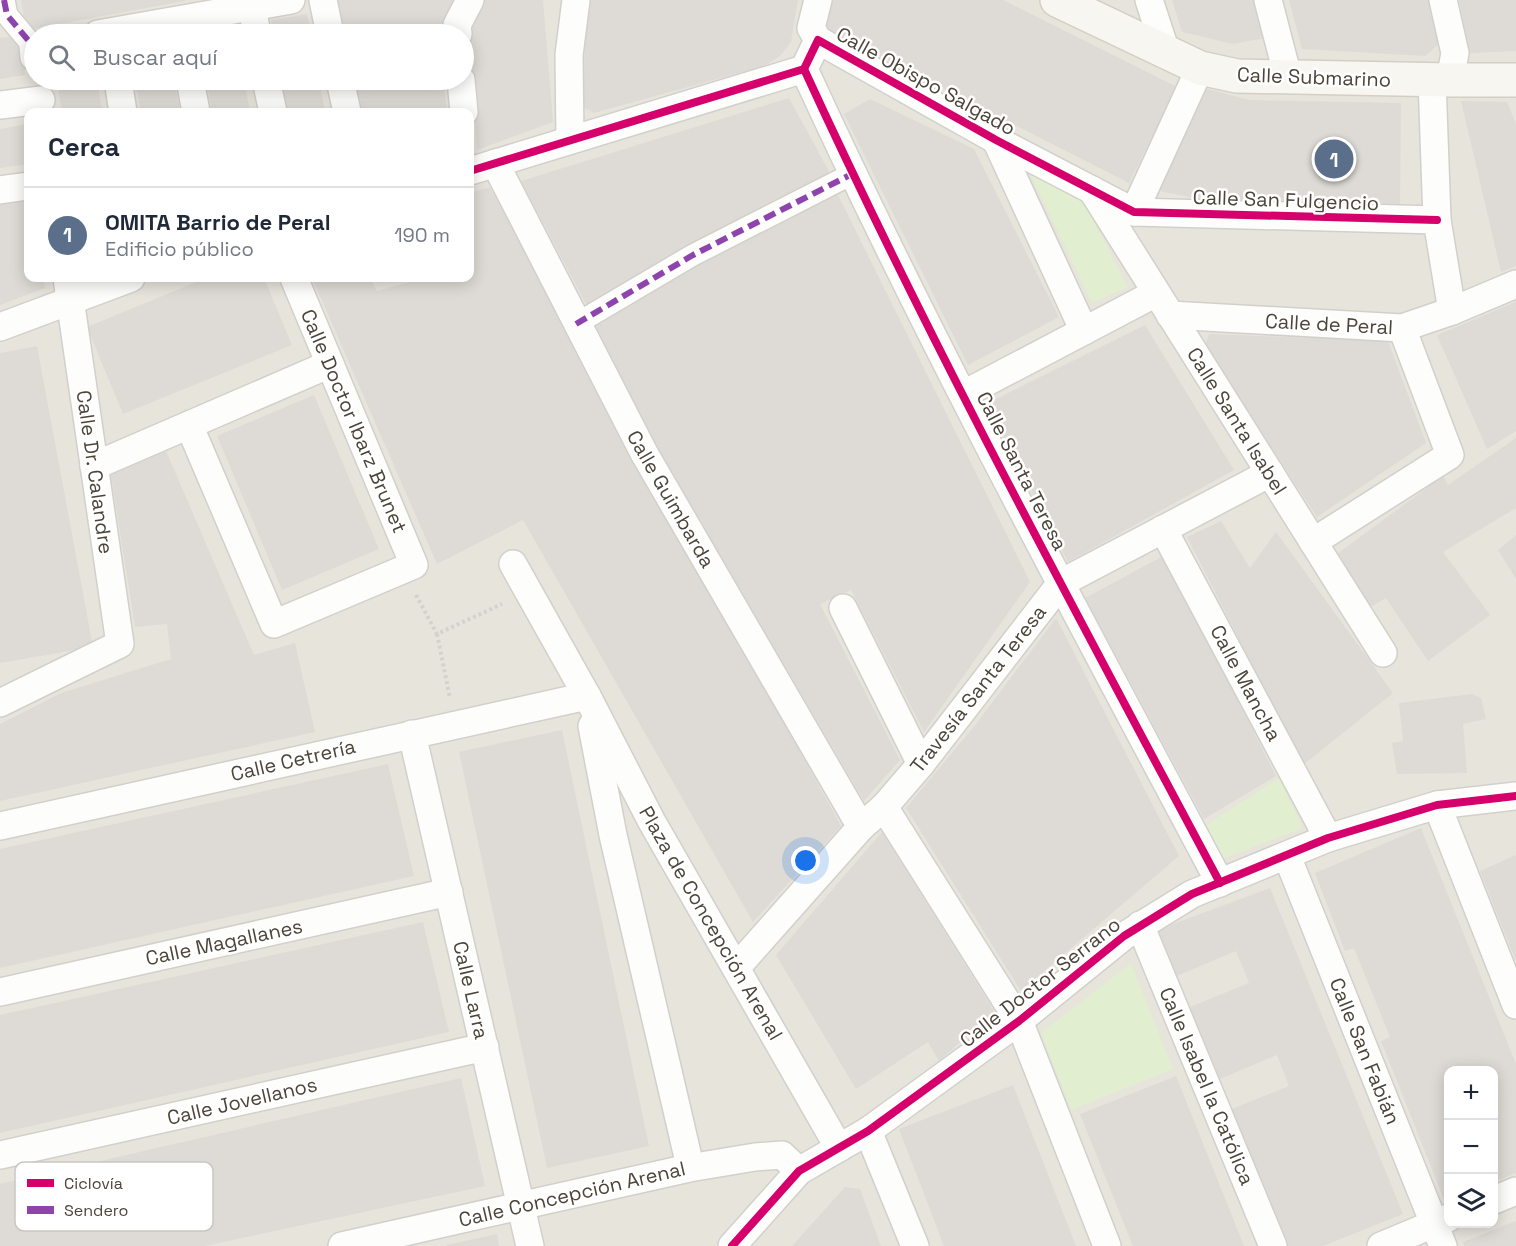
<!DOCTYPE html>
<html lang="es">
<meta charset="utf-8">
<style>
body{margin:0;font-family:"Space Grotesk",sans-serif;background:#f2f2f3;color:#1f2937}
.controls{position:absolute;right:18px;bottom:18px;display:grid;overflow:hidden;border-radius:12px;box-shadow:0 3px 15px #0003}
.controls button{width:54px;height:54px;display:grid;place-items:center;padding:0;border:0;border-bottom:2px solid #e0e1e3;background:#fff;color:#1f2937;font:30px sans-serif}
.you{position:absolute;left:806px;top:861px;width:21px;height:21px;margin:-15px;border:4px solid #fff;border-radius:50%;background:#1a73e8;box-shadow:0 0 0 9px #1a73e833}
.badge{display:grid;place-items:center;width:39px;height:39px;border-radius:50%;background:#868178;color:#fff;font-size:20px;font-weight:700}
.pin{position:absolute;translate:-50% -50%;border:3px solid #fff;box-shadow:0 2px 6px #0006}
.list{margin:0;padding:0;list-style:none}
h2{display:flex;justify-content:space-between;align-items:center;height:78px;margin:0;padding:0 24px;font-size:26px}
h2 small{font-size:20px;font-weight:400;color:#747a83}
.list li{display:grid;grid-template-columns:39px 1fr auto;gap:18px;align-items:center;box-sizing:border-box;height:96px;padding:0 24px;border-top:2px solid #e0e1e3}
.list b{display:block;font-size:22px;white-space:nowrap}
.list p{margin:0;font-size:20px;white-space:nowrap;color:#747a83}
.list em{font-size:20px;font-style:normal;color:#747a83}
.icon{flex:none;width:33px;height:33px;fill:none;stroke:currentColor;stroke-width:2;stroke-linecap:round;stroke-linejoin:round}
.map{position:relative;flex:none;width:1516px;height:1246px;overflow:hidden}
.search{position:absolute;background:#fff;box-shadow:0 3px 15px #0003;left:24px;top:24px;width:450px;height:66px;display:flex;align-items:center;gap:15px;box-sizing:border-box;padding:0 21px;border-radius:33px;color:#747a83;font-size:22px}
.panel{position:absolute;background:#fff;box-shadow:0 3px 15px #0003;left:24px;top:108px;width:450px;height:174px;border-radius:12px}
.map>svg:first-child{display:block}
</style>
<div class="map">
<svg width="1516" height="1246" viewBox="0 0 1516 1246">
<rect width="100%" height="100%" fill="#f4f2ee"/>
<!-- residential -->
<path fill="#e7e4dc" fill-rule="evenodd" d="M0 0H1516V1246H0ZM34 34H464V80H34ZM28 112H470V278H28ZM1448 1070H1494V1224H1448Z"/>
<!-- green -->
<g fill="#e1eecf">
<polygon points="1028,169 1084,203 1128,287 1092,303"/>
<polygon points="1279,778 1303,828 1224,858 1206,825"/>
<polygon points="1131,963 1173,1069 1071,1110 1041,1033"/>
</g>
<!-- building -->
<g fill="#dedbd6">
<polygon points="21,0 185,0 185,1 26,30"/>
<polygon points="335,0 455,0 448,34 341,34"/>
<polygon points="485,0 543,0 553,122 477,150 469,34"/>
<polygon points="590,0 798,0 791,42 780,56 764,66 594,113 583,107 585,35"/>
<polygon points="831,0 1003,0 1177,87 1129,183 823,27"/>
<polygon points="1172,0 1255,0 1265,38 1233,44 1182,32"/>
<polygon points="1289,0 1430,0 1440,43 1425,56 1302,49"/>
<polygon points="1459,0 1516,0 1516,51 1470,53"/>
<polygon points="307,14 311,34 273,34 271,20"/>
<polygon points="235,27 236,34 200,34 200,33"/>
<polygon points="21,35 25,75 0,79 0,38"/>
<polygon points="57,80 97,80 102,112 62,112"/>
<polygon points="135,80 174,80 180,112 141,112"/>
<polygon points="206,80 244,80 250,112 212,112"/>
<polygon points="281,80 319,80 325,112 287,112"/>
<polygon points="350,80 419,80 444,83 447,112 356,112"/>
<polygon points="1204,88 1249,100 1401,103 1400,204 1204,200 1155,190"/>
<polygon points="789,98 831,175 587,306 521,181"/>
<polygon points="870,99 974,149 1059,317 968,365 844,114"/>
<polygon points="1461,101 1507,102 1516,124 1516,266 1501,272"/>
<polygon points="28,124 28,164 0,168 0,129"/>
<polygon points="490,187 841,826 753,922 523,520 437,564 312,278 370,278 377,291 424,278 470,278 470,193"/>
<polygon points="836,191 1030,582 924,732 851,590 820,604 900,760 864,801 656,445 592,321"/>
<polygon points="28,197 28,278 43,278 45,288 0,305 0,201"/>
<polygon points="206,278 264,278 292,345 123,414 87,327"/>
<polygon points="1516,302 1516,431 1487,449 1437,335"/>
<polygon points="1145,325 1234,470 1068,562 986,404"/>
<polygon points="1209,334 1388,341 1426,443 1317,517 1205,346"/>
<polygon points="37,346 93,647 0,663 0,353"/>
<polygon points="314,395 379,549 282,590 217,436"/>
<polygon points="1516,438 1516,508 1443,552 1490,615 1428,661 1386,598 1369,608 1337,554 1443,476 1448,485"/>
<polygon points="166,451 254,655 295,643 315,732 0,801 0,724 61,693 171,659 167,624 135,627 111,475"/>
<polygon points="1221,521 1250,568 1276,532 1393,693 1303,765 1187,537"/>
<polygon points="1516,535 1516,579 1498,550"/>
<polygon points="1165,555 1276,776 1204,819 1085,598"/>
<polygon points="1056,618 1179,856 1021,991 906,808 976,724"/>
<polygon points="1472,694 1481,698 1486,719 1463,724 1467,773 1397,774 1392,743 1403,741 1399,703"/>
<polygon points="562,730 649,1146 547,1168 459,752"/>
<polygon points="388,764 414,876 0,968 0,849"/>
<polygon points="1421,828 1516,1064 1516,1173 1494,1182 1494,1070 1448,1070 1448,1200 1445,1202 1381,1041 1390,1037 1354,948 1345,951 1315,873"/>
<polygon points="882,832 994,1011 939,1061 928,1042 856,1089 776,955"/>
<polygon points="1516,855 1516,961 1480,871"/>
<polygon points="1270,888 1403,1214 1323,1246 1288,1246 1232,1109 1289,1086 1277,1055 1220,1079 1190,1007 1249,983 1236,951 1177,976 1157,930"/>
<polygon points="423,922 449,1032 0,1133 0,1015"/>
<polygon points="1176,1076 1244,1246 1133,1246 1080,1114"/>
<polygon points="461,1078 485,1186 205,1246 0,1246 0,1184"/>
<polygon points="1013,1085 1076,1246 944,1246 899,1129"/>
<polygon points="845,1187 860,1189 881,1246 792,1246"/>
<polygon points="1516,1221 1516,1246 1464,1246 1463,1242"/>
<polygon points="497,1234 499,1246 446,1246 446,1245"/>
</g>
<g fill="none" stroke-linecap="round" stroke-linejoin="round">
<defs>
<g id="pedestrian">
<polyline points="4,0 7,15 33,46"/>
<polyline points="576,324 693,255 852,174"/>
</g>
<g id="minor">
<polyline points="323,0 330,34"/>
<polyline points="1149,0 1166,52"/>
<polyline points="1268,0 1288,77"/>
<polyline points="1443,0 1455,53 1450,80"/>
<polyline points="252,7 257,34"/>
<polyline points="98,34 291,0"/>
<polyline points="458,34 457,25 470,0"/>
<polyline points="818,40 811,28 818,0"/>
<polyline points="34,46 33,46 34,57"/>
<path d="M804 69C931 346 1077 614 1220 883"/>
<polyline points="118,80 123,112"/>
<polyline points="190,80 196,112"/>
<polyline points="266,80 273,112"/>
<polyline points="340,80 347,112"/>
<polyline points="461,80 464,112"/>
<polyline points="1432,80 1437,220 1452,311"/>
<polyline points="0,105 41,100"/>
<polyline points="570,140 569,55 576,0"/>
<polyline points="996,140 1084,331"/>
<polyline points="495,163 644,453 861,827"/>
<polyline points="470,171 804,69 818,40 996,140 1134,212 1437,220"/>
<polyline points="0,190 28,186"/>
<polyline points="1092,190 1383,653"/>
<polyline points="1134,212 1200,68"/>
<polyline points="1170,315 1402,328 1452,311 1516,284"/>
<polyline points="0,327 131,278"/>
<polyline points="964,394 1156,293"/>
<polyline points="189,425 274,624 414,565 294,278"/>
<polyline points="94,466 330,364"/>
<polyline points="1163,529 1328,838"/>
<polyline points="1313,542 1450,455 1402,328"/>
<polyline points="513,564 587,696 652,822 839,1148"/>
<polyline points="843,608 921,764"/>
<polyline points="0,703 120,644 67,278"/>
<polyline points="592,726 613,835 687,1153 689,1168"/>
<polyline points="412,734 530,1246"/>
<polyline points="1437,805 1516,1005"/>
<polyline points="884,807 1019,1021 1107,1246"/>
<polyline points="0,826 587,696"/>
<polyline points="1287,856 1443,1246"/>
<polyline points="1140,925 1273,1246"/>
<polyline points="736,968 861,827 884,807 921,764 1061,583 1270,473"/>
<polyline points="0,992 449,892"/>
<polyline points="868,1131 915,1246"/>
<polyline points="0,1155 485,1047"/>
<polyline points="1494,1200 1516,1191"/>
<polyline points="342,1246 689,1168 755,1157 782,1155 799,1171"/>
<polyline points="732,1246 799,1171 868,1131 1019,1021 1124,936 1192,894 1328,838 1437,805 1516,796"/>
<polyline points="1381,1246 1448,1218"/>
</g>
<polyline id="secondary" points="1057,0 1200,68 1237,76 1450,80 1516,80"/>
</defs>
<!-- pedestrian casing -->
<use href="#pedestrian" stroke="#d2d0cb" stroke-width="24"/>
<!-- minor casing -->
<use href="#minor" stroke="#d2d0cb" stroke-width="30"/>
<!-- secondary casing -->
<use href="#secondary" stroke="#d3cfc5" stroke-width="36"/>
<!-- path -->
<g stroke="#d3d2cc" stroke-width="4" stroke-dasharray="3 3" stroke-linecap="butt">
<polyline points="416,595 437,634 502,604"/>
<polyline points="437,634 450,698"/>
</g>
<!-- pedestrian -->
<use href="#pedestrian" stroke="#fdfdfc" stroke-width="21"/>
<!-- minor -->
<use href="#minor" stroke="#fdfdfc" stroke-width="27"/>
<!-- secondary -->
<use href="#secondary" stroke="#f7f6f1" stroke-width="33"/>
<!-- quiet -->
<g stroke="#8e44ad" stroke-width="6" stroke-dasharray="12 6" stroke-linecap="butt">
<polyline points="4,0 7,15 33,46"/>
<polyline points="576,324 693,255 852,174"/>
</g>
<defs>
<g id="cycleway">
<path d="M804 69C931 346 1077 614 1220 883"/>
<polyline points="470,171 804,69 818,40 996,140 1134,212 1437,220"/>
<polyline points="732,1246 799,1171 868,1131 1019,1021 1124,936 1192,894 1328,838 1437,805 1516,796"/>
</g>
</defs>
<!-- cycleway casing -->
<use href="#cycleway" stroke="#fff" stroke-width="11"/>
<!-- cycleway -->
<use href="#cycleway" stroke="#d6006c" stroke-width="8"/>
</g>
<g text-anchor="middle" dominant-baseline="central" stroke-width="5" stroke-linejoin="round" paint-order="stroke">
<!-- street labels -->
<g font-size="20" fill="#4b4439" stroke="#fff">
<text transform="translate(1314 77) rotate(2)">Calle Submarino</text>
<text transform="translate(926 81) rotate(29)">Calle Obispo Salgado</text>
<text transform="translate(1286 200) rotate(2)">Calle San Fulgencio</text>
<text transform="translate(1329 324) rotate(3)">Calle de Peral</text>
<text transform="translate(354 421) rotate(67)">Calle Doctor Ibarz Brunet</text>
<text transform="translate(1237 421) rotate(58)">Calle Santa Isabel</text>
<text transform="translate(1022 471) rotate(63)">Calle Santa Teresa</text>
<text transform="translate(95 472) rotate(82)">Calle Dr. Calandre</text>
<text transform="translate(671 499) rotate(60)">Calle Guimbarda</text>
<text transform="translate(1246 683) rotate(62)">Calle Mancha</text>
<text transform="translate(978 689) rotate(-52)">Travesía Santa Teresa</text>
<text transform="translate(293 760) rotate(-13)">Calle Cetrería</text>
<text transform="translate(711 923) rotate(60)">Plaza de Concepción Arenal</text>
<text transform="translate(224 942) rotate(-12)">Calle Magallanes</text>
<text transform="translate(1040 982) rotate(-38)">Calle Doctor Serrano</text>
<text transform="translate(471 990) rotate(77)">Calle Larra</text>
<text transform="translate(1365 1051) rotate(68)">Calle San Fabián</text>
<text transform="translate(1207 1086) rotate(67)">Calle Isabel la Católica</text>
<text transform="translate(242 1101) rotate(-13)">Calle Jovellanos</text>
<text transform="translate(572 1194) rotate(-13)">Calle Concepción Arenal</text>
</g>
</g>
<!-- legend -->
<rect x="15" y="1162" width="198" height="69" rx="9" fill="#fff" stroke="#c9c7c4" stroke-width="1.5"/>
<rect x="27" y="1179" width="27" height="8" fill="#d6006c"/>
<rect x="27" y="1206" width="27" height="8" fill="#8e44ad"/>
<g font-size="16" fill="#4b4439">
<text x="64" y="1189">Ciclovía</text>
<text x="64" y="1216">Sendero</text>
</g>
</svg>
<div class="controls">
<button>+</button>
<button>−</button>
<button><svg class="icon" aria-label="layers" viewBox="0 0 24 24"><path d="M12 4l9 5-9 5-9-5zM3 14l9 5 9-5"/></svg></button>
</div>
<div class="you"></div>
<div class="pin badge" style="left:1334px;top:159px;background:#5c6f8a">1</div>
<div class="search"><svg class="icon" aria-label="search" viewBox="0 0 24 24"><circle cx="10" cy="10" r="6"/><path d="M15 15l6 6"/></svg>Buscar aquí</div>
<section class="panel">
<h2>Cerca<small></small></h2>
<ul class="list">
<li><span class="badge" style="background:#5c6f8a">1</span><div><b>OMITA Barrio de Peral</b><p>Edificio público</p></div><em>190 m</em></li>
</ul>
</section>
</div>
